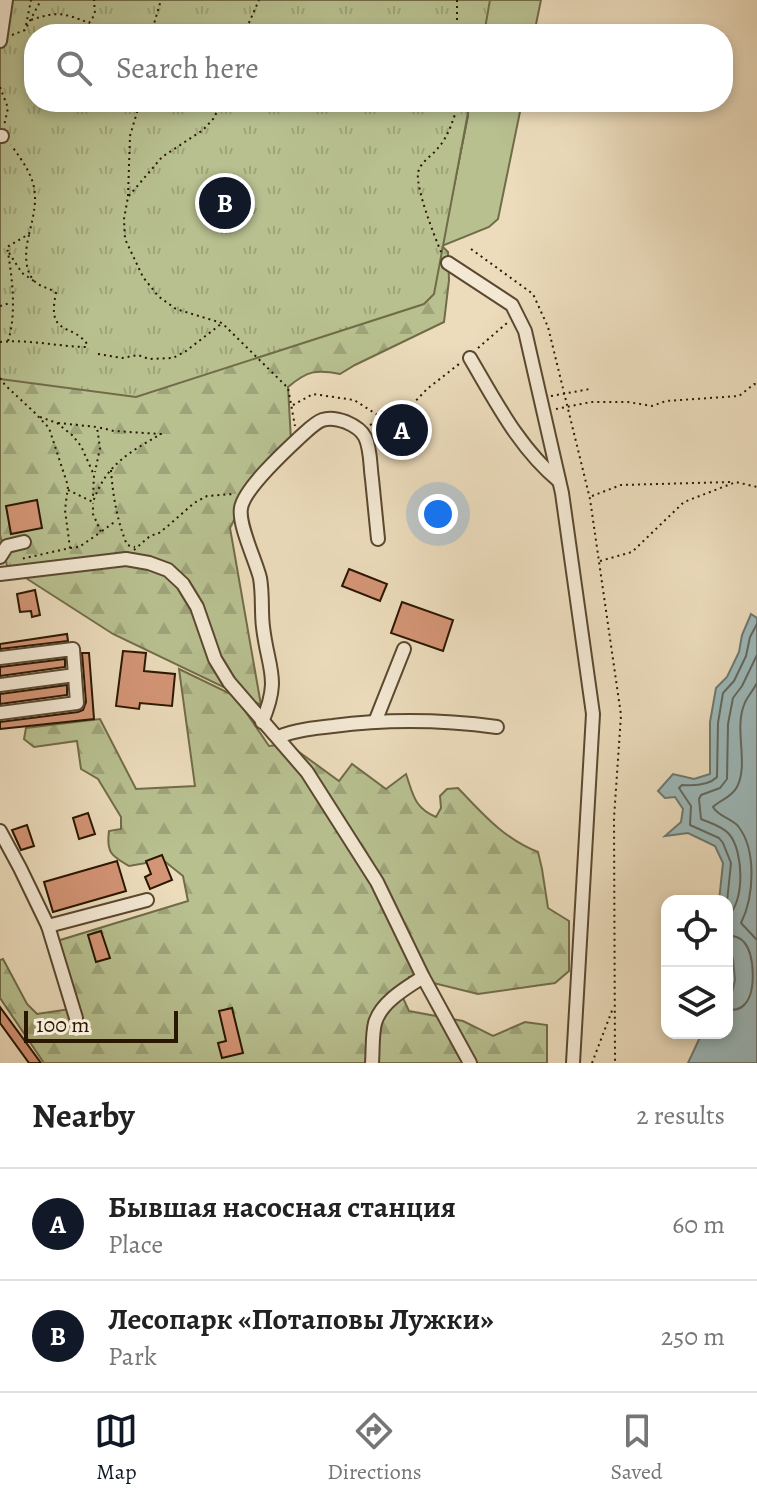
<!DOCTYPE html>
<meta charset="utf-8">
<style>
body{margin:0;font-family:Alegreya,serif;background:#f2f2f2;color:#222}
.controls{position:absolute;right:24px;bottom:24px;display:grid;overflow:hidden;border-radius:16px;box-shadow:0 4px 12px #0003}
.controls button{width:72px;height:72px;display:grid;place-items:center;padding:0;border:0;border-bottom:2px solid #e0e0e0;background:#fff;color:#222;font:40px sans-serif}
.scale{position:absolute;left:24px;bottom:20px;width:154px;box-sizing:border-box;padding-left:8px;border:4px solid #2a1701;border-top:0;font-size:22px;line-height:28px;white-space:nowrap;color:#2a1701;-webkit-text-stroke:6px #f3e8d3;paint-order:stroke}
.you{position:absolute;left:438px;top:514px;width:28px;height:28px;margin:-20px;border:6px solid #fff;border-radius:50%;background:#1a73e8;box-shadow:0 0 0 12px #1a73e833}
.badge{display:grid;place-items:center;width:52px;height:52px;border-radius:50%;background:#111827;color:#fff;font-size:26px;font-weight:700}
.pin{position:absolute;translate:-50% -50%;border:4px solid #fff;box-shadow:0 2px 8px #0006}
.list{margin:0;padding:0;list-style:none}
h2{display:flex;justify-content:space-between;align-items:center;height:104px;margin:0;padding:0 32px;font-size:34px}
h2 small{font-size:26px;font-weight:400;color:#767676}
.list li{display:grid;grid-template-columns:52px 1fr auto;gap:24px;align-items:center;box-sizing:border-box;height:112px;padding:0 32px;border-top:2px solid #e0e0e0}
.list b{display:block;font-size:30px;white-space:nowrap}
.list p{margin:0;font-size:26px;white-space:nowrap;color:#767676}
.list em{font-size:26px;font-style:normal;color:#767676}
.icon{flex:none;width:44px;height:44px;fill:none;stroke:currentColor;stroke-width:2;stroke-linecap:round;stroke-linejoin:round}
.map{position:relative;flex:none;width:757px;height:1063px;overflow:hidden}
.search{position:absolute;background:#fff;box-shadow:0 4px 12px #0003;left:24px;right:24px;top:24px;height:88px;display:flex;align-items:center;gap:20px;box-sizing:border-box;padding:0 28px;border-radius:32px;color:#767676;font-size:30px}
.sheet{height:328px;background:#fff}
nav{display:flex;justify-content:space-around;align-items:center;box-sizing:border-box;height:112px;border-top:2px solid #e0e0e0;background:#fff;font-size:22px;color:#767676}
nav a{display:grid;justify-items:center;gap:4px}
nav .on{color:#111827}
.map>svg:first-child{display:block}
</style>
<div class="map">
<svg width="757" height="1063" viewBox="0 0 757 1063">
<defs>
<pattern id="forest-firs" width="22" height="20" patternUnits="userSpaceOnUse" patternTransform="scale(2)"><rect width="22" height="20" fill="#b8c090"/><path d="M5 1l3.5 6h-7zM16 11l3.5 6h-7z" fill="#9ea47a"/></pattern>
<pattern id="park-tufts" width="24" height="20" patternUnits="userSpaceOnUse" patternTransform="scale(2)"><rect width="24" height="20" fill="#b8c090"/><path d="M3 7l-1-3M5 7V3M7 7l1-3M15 17l-1-3M17 17v-4M19 17l1-3" fill="none" stroke="#9ea47a"/></pattern>
</defs>
<rect width="100%" height="100%" fill="#ecdcbc"/>
<filter id="stains"><feTurbulence type="fractalNoise" baseFrequency=".0025" numOctaves="4"/><feColorMatrix values="0 0 0 0 .2 0 0 0 0 .09 0 0 0 0 .02 0 0 0 .5 -.17"/></filter>
<radialGradient id="worn" r=".72"><stop offset=".6" stop-color="#630" stop-opacity="0"/><stop offset="1" stop-color="#630" stop-opacity=".3"/></radialGradient>
<!-- grass -->
<g fill="#b8c090" stroke="#716c48" stroke-width="2">
<polygon points="397,0 541,0 534,34 409,34"/>
<polygon points="457,102 522,102 498,219 489,227 442,246 468,115"/>
</g>
<!-- forest -->
<g fill="url(#forest-firs)" stroke="#716c48" stroke-width="2">
<path d="M0 0 34 34V102H457L468 115 442 246 448 252 449 280 444 322 355 365 340 374C316 369 307 371 288 387L291 440 262 465 230 528 261 705 113 634 7 566 0 535Z"/>
<path d="M179 669 235 696 269 746 288 744 339 781 352 764 386 789 406 774C413 794 414 808 436 817L441 808 440 796 447 789 458 788C483 814 503 838 538 852L542 869 548 908 569 921V971L555 983 478 994 409 977 403 998 409 1011 463 1021 493 1036 525 1022 547 1025V1063H44L0 998V960L3 959 27 1004 37 1014 77 1008 57 941 188 901 183 876 163 860 129 866C112 856 106 853 109 831L121 829V817L98 779 81 769 77 741 34 747 24 739 26 728 100 719 136 789 195 786Z"/>
</g>
<!-- park -->
<polygon fill="url(#park-tufts)" stroke="#716c48" stroke-width="2" points="0,0 490,0 484,34 34,34 34,102 470,102 434,294 424,304 136,397 0,379"/>
<!-- water -->
<polygon fill="#9cb9ba" stroke="#6e7870" stroke-width="2" points="751,614 757,618 757,1063 688,1063 702,1033 727,1033 727,991 732,993 735,980 733,959 727,946 727,901 719,901 723,863 715,846 688,833 665,836 681,822 683,809 675,797 665,798 658,791 673,774 694,779 710,774 710,722 716,688 727,677 739,652 742,635"/>
<g fill="none" stroke-linecap="round" stroke-linejoin="round">
<!-- shore -->
<g stroke="#63685e" stroke-width="2">
<path d="M757 683C753 691 746 698 744 705 734 730 749 764 737 787 731 798 720 800 713 807 718 816 730 818 738 826 757 850 754 897 741 923L757 940"/>
<path d="M727 902 731 863 723 843 719 838 690 825 691 806 679 788 682 785C694 786 708 786 717 777L718 723 723 693 734 681 746 656 750 637 757 624"/>
<path d="M727 917C745 903 744 851 729 834 722 826 710 823 701 819L699 799 701 795 720 788 727 779 728 724 733 698 742 686 757 655"/>
<path d="M727 935C734 936 740 937 744 942 755 955 756 992 745 1004 740 1010 734 1010 727 1010"/>
</g>
</g>
<!-- building -->
<g fill="#d49576" stroke="#2a1701" stroke-width="2">
<polygon points="37,500 42,528 11,534 6,506"/>
<polygon points="349,569 387,584 380,601 342,586"/>
<polygon points="35,590 40,615 32,617 31,611 20,612 17,594"/>
<polygon points="402,602 453,620 443,651 391,633"/>
<polygon points="67,634 68,641 0,649 0,644"/>
<polygon points="123,651 146,653 144,671 175,674 172,706 140,703 139,709 116,706"/>
<polygon points="82,653 89,653 94,719 0,729 0,722 78,712 83,710 86,702"/>
<polygon points="65,659 65,667 0,676 0,667"/>
<polygon points="67,685 67,695 0,704 0,694"/>
<polygon points="88,813 95,834 79,839 73,818"/>
<polygon points="27,825 34,846 21,850 12,830"/>
<polygon points="162,855 172,880 150,889 145,877 151,874 146,861"/>
<polygon points="117,861 126,891 53,912 44,882"/>
<polygon points="101,931 110,958 96,962 88,935"/>
<polygon points="0,1007 41,1063 29,1063 0,1023"/>
<polygon points="232,1008 243,1053 222,1058 218,1043 226,1041 219,1011"/>
</g>
<g fill="none" stroke-linecap="round" stroke-linejoin="round">
<defs>
<g id="minor">
<polyline points="0,41 6,0"/>
<polyline points="0,136 2,136"/>
<polyline points="448,263 512,305 525,331 562,493 593,714 573,1063"/>
<path d="M470 358C496 402 519 448 559 481"/>
<polyline points="0,557 7,546 24,542"/>
<polyline points="0,574 126,559 149,563 168,570 183,584 197,607 215,659 229,682 307,772 377,882 423,977 470,1063"/>
<polyline points="0,658 73,649 77,703 0,713"/>
<polyline points="0,685 75,675"/>
<path d="M262 722C281 678 268 670 263 627 261 611 263 595 260 578 256 561 238 525 241 508 244 489 284 452 299 438 316 423 322 413 346 422 353 425 361 429 365 437 371 449 370 466 372 479 374 499 376 519 378 539"/>
<polyline points="375,722 404,649"/>
<path d="M278 737C296 730 314 728 333 726 387 719 444 720 497 727"/>
<polyline points="0,831 20,868 48,926 147,900"/>
<polyline points="48,926 76,1018"/>
<path d="M372 1063C373 1050 372 1035 375 1023 381 1002 406 988 423 977"/>
</g>
</defs>
<!-- minor casing -->
<use href="#minor" stroke="#5a4830" stroke-width="16"/>
<!-- path -->
<g stroke="#2a1701" stroke-width="2" stroke-dasharray="2 4" stroke-linecap="butt">
<polyline points="457,0 457,34"/>
<path d="M31 20C57 11 64 13 89 23L95 14 94 0"/>
<polyline points="26,25 31,0"/>
<polyline points="151,34 161,0"/>
<polyline points="244,34 259,0"/>
<polyline points="12,35 25,30 41,0"/>
<polyline points="0,87 8,108 4,126"/>
<polyline points="221,102 214,118 203,130 162,157 128,197 124,219 125,239 143,277 158,296 176,309 222,323 288,388 295,426"/>
<polyline points="128,196 130,136 140,102"/>
<path d="M29 235C25 250 23 274 38 284 44 288 50 288 56 293 46 339 74 321 89 347"/>
<polyline points="471,249 533,294 548,327 590,499 621,715 614,818 615,1063"/>
<path d="M441 252C434 235 416 189 418 173 420 162 432 156 438 148 449 136 454 117 459 102"/>
<polyline points="9,253 22,273 34,281"/>
<polyline points="0,306 10,303"/>
<path d="M8 341C17 314 12 275 7 247L29 234C40 192 37 180 11 145"/>
<path d="M0 342C30 339 59 347 89 347"/>
<polyline points="478,348 507,323"/>
<polyline points="98,354 122,358 138,355 149,359 173,358 186,351 221,324"/>
<polyline points="0,378 5,385 34,412 49,428 68,486 65,510 70,548 21,559"/>
<polyline points="551,396 590,389"/>
<polyline points="293,405 313,394 354,400 384,419 406,411 427,389 459,364"/>
<polyline points="556,409 591,402 628,402 652,406 666,401 739,396 754,384 757,385"/>
<polyline points="40,417 57,423 72,435 81,446 94,475 93,497"/>
<polyline points="58,423 97,427 100,448 95,472"/>
<polyline points="370,425 382,419"/>
<path d="M111 470C113 497 117 520 127 545L135 547"/>
<path d="M68 490 93 502C106 465 128 453 161 434L114 431 97 427"/>
<polyline points="592,496 621,485 731,482"/>
<polyline points="102,531 116,521"/>
<polyline points="70,548 79,547 101,532 93,514 93,503"/>
<polyline points="134,550 150,536 159,533 169,525 194,503 207,496 233,494"/>
<polyline points="600,561 632,552 684,502 736,482 757,487"/>
<polyline points="592,1063 613,1008"/>
</g>
<!-- minor -->
<use href="#minor" stroke="#f3e8d3" stroke-width="12"/>
</g>
<rect width="100%" height="100%" filter="url(#stains)"/>
<rect width="100%" height="100%" fill="url(#worn)"/>
</svg>
<div class="controls">
<button><svg class="icon" aria-label="locate" viewBox="0 0 24 24"><circle cx="12" cy="12" r="6"/><path d="M12 2v4M12 18v4M2 12h4M18 12h4"/></svg></button>
<button><svg class="icon" aria-label="layers" viewBox="0 0 24 24"><path d="M12 4l9 5-9 5-9-5zM3 14l9 5 9-5"/></svg></button>
</div>
<div class="scale">100 m</div>
<div class="you"></div>
<div class="pin badge" style="left:402px;top:430px">A</div>
<div class="pin badge" style="left:225px;top:203px">B</div>
<div class="search"><svg class="icon" aria-label="search" viewBox="0 0 24 24"><circle cx="10" cy="10" r="6"/><path d="M15 15l6 6"/></svg>Search here</div>
</div>
<section class="sheet">
<h2>Nearby<small>2 results</small></h2>
<ul class="list">
<li><span class="badge">A</span><div><b>Бывшая насосная станция</b><p>Place</p></div><em>60 m</em></li>
<li><span class="badge">B</span><div><b>Лесопарк «Потаповы Лужки»</b><p>Park</p></div><em>250 m</em></li>
</ul>
</section>
<nav>
<a class="on"><svg class="icon" aria-label="map" viewBox="0 0 24 24"><path d="M3 6l6-2 6 2 6-2v14l-6 2-6-2-6 2zM9 4v14M15 6v14"/></svg>Map</a>
<a><svg class="icon" aria-label="directions" viewBox="0 0 24 24"><path d="M12 3l9 9-9 9-9-9zM9 14v-3h6M13 9l2 2-2 2"/></svg>Directions</a>
<a><svg class="icon" aria-label="saved" viewBox="0 0 24 24"><path d="M7 4h10v16l-5-4-5 4z"/></svg>Saved</a>
</nav>
